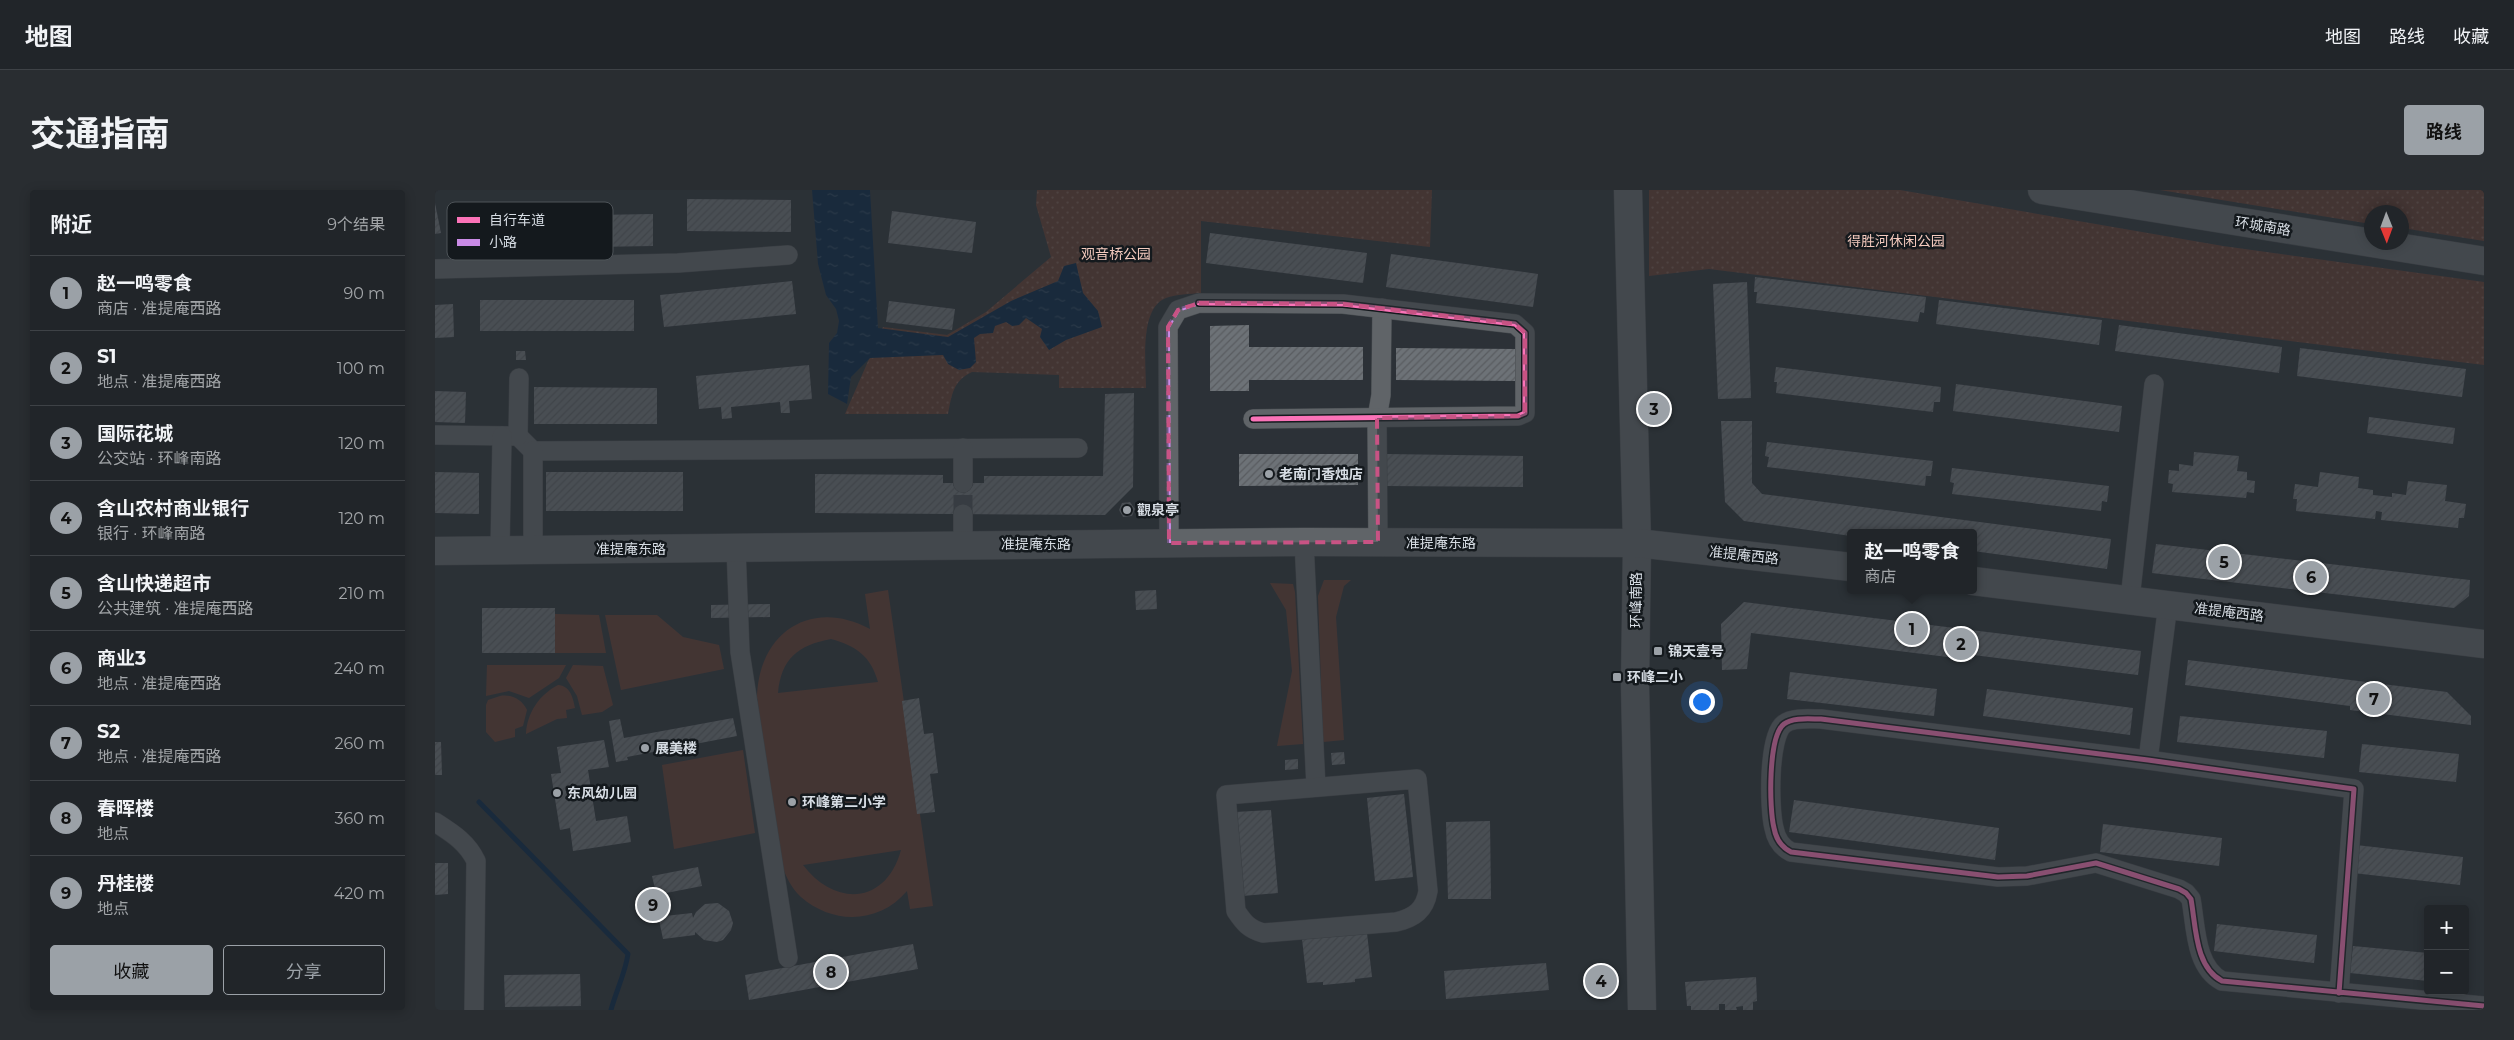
<!DOCTYPE html>
<html lang="zh">
<meta charset="utf-8">
<style>
body{margin:0;font-family:Montserrat,"Noto Sans SC",sans-serif;background:#292d31;color:#f1f3f6}
.controls{position:absolute;right:15px;bottom:15px;display:grid;overflow:hidden;border-radius:5px;box-shadow:0 2px 12px #0003}
.controls button{width:45px;height:45px;display:grid;place-items:center;padding:0;border:0;border-bottom:1px solid #3e4246;background:#212529;color:#f1f3f6;font:25px sans-serif}
.compass{position:absolute;left:1929px;top:15px;width:45px;height:45px;border-radius:50%;background:#212529;box-shadow:0 2px 12px #0003;rotate:179deg}
.you{position:absolute;left:1266px;top:511px;width:18px;height:18px;margin:-12px;border:4px solid #fff;border-radius:50%;background:#1a73e8;box-shadow:0 0 0 8px #1a73e833}
.badge{display:grid;place-items:center;width:32px;height:32px;border-radius:50%;background:#9ba1a7;color:#111;font-size:16px;font-weight:700}
.pin{position:absolute;translate:-50% -50%;border:2px solid #fff;box-shadow:0 1px 5px #0006}
.popup{position:absolute;left:1412px;top:339px;width:130px;height:65px;box-sizing:border-box;display:grid;place-content:center;border-radius:5px;background:#212529;filter:drop-shadow(0 1px 4px #0005);font-size:16px;white-space:nowrap;color:#a2a5a8}
.popup b{font-size:19px;color:#f1f3f6}
.popup::after{content:'';position:absolute;left:50%;top:100%;margin-left:-10px;border:10px solid transparent;border-top-color:#212529}
.list{margin:0;padding:0;list-style:none}
h2{display:flex;justify-content:space-between;align-items:center;height:65px;margin:0;padding:0 20px;font-size:21px}
h2 small{font-size:16px;font-weight:400;color:#a2a5a8}
.list li{display:grid;grid-template-columns:32px 1fr auto;gap:15px;align-items:center;box-sizing:border-box;height:75px;padding:0 20px;border-top:1px solid #3e4246}
.list b{display:block;font-size:19px;white-space:nowrap}
.list p{margin:0;font-size:16px;white-space:nowrap;color:#a2a5a8}
.list em{font-size:16px;font-style:normal;color:#a2a5a8}
.actions{display:flex;gap:10px;padding:15px 20px}
.actions a{flex:1;padding:11px 0;border:1px solid #9ba1a7;border-radius:5px;text-align:center;font-size:18px;color:#9ba1a7}
.actions .main{background:#9ba1a7;color:#111}
.map{position:relative;flex:none;width:2049px;height:820px;overflow:hidden;border-radius:5px}
header{display:flex;align-items:center;gap:30px;box-sizing:border-box;height:70px;padding:0 25px;background:#212529;border-bottom:1px solid #3e4246}
header strong{font-size:24px}
nav{display:flex;gap:28px;margin-inline-start:auto;font-size:18px}
.intro{display:flex;align-items:center;justify-content:space-between;box-sizing:border-box;height:120px;padding:0 30px}
h1{margin:0;font-size:35px}
.button{padding:12px 22px;border-radius:5px;background:#9ba1a7;color:#111;font-size:18px;font-weight:700}
main{display:flex;gap:30px;padding:0 30px}
aside{flex:1;background:#212529;border-radius:5px;box-shadow:0 2px 12px #0003}
.map>svg:first-child{display:block}
</style>
<header>
<strong>地图</strong>
<nav><a>地图</a><a>路线</a><a>收藏</a></nav>
</header>
<div class="intro"><h1>交通指南</h1><a class="button">路线</a></div>
<main>
<aside>
<h2>附近<small>9个结果</small></h2>
<ul class="list">
<li><span class="badge">1</span><div><b>赵一鸣零食</b><p>商店 · 准提庵西路</p></div><em>90 m</em></li>
<li><span class="badge">2</span><div><b>S1</b><p>地点 · 准提庵西路</p></div><em>100 m</em></li>
<li><span class="badge">3</span><div><b>国际花城</b><p>公交站 · 环峰南路</p></div><em>120 m</em></li>
<li><span class="badge">4</span><div><b>含山农村商业银行</b><p>银行 · 环峰南路</p></div><em>120 m</em></li>
<li><span class="badge">5</span><div><b>含山快递超市</b><p>公共建筑 · 准提庵西路</p></div><em>210 m</em></li>
<li><span class="badge">6</span><div><b>商业3</b><p>地点 · 准提庵西路</p></div><em>240 m</em></li>
<li><span class="badge">7</span><div><b>S2</b><p>地点 · 准提庵西路</p></div><em>260 m</em></li>
<li><span class="badge">8</span><div><b>春晖楼</b><p>地点</p></div><em>360 m</em></li>
<li><span class="badge">9</span><div><b>丹桂楼</b><p>地点</p></div><em>420 m</em></li>
</ul>
<div class="actions"><a class="main">收藏</a><a>分享</a></div>
</aside>
<div class="map">
<svg width="2049" height="820" viewBox="0 0 2049 820">
<defs>
<pattern id="park-dots" width="8" height="8" patternUnits="userSpaceOnUse" patternTransform="scale(1.25)"><rect width="8" height="8" fill="#613b30"/><path d="M2 2h.1M6 6h.1" fill="none" stroke="#77574e" stroke-width="1.8" stroke-linecap="round"/></pattern>
<pattern id="water-ripples" width="26" height="14" patternUnits="userSpaceOnUse" patternTransform="scale(1.25)"><rect width="26" height="14" fill="#042343"/><path d="M2 4q2-2 4 0t4 0M15 11q2-2 4 0t4 0" fill="none" stroke="#28425e"/></pattern>
<pattern id="building-hatch" width="6" height="6" patternUnits="userSpaceOnUse" patternTransform="scale(1.25)"><rect width="6" height="6" fill="#6d7277"/><path d="M-1 1l2-2M0 6l6-6M5 7l2-2" fill="none" stroke="#595c60"/></pattern>
</defs>
<rect width="100%" height="100%" fill="#2c3137"/>
<!-- grass -->
<g fill="#613b30" fill-rule="evenodd">
<polygon points="889,390 916,390 909,396 901,427 909,550 888,552 883,406"/>
<polygon points="835,393 858,394 860,402 868,554 842,556 857,481 851,420"/>
<path d="M453 400 498 716 475 719 472 701C444 734 398 735 366 707 356 698 351 686 346 674L322 508C323 443 376 407 435 439L430 404ZM396 449C421 456 436 466 443 492L343 503C346 469 363 455 396 449ZM466 660C451 715 400 717 368 675Z"/>
<polygon points="120,424 164,425 171,463 120,463"/>
<polygon points="170,425 222,425 248,447 284,455 289,479 186,500"/>
<polygon points="52,475 131,475 124,488 94,508 74,501 51,506"/>
<polygon points="138,475 168,476 178,515 167,522 147,525 142,506 131,488"/>
<path d="M123 495C135 496 138 507 140 518L131 520 132 528 122 529 91 544C92 523 104 505 123 495Z"/>
<path d="M65 506C76 504 87 509 92 520L88 536 80 539V547L60 552 51 542V515L53 510Z"/>
<polygon points="308,560 320,643 239,659 227,575"/>
</g>
<!-- park -->
<g fill="url(#park-dots)">
<path d="M602 0H997L995 57 766 31V103C755 104 741 104 731 108 704 118 711 174 711 198H624V185L537 182C518 191 517 204 513 224H410L448 137 512 145 551 122 616 67 601 15Z"/>
<polygon points="1214,0 1465,0 1788,56 2049,92 2049,175 1274,79 1214,86"/>
<polygon points="1725,0 2049,0 2049,51 1967,38 1966,22 1936,22 1936,34"/>
</g>
<!-- water -->
<polygon fill="url(#water-ripples)" points="377,0 435,0 443,138 513,147 576,111 623,91 629,76 641,73 648,103 663,121 667,137 631,150 614,160 605,147 607,139 591,128 584,135 577,136 571,132 560,136 558,143 545,144 539,148 541,172 535,178 524,180 513,174 508,165 435,168 416,187 412,214 393,204 394,153 402,143 404,131 401,119 391,105 383,74"/>
<g fill="none" stroke-linecap="round" stroke-linejoin="round">
<!-- stream -->
<path stroke="#042343" stroke-width="5" d="M44 612 193 764C190 784 181 801 176 820"/>
</g>
<!-- building -->
<g fill="url(#building-hatch)">
<polygon points="252,9 356,10 356,42 252,41"/>
<polygon points="0,13 6,43 0,44"/>
<polygon points="457,21 541,32 537,63 453,53"/>
<polygon points="218,24 218,56 46,59 45,27"/>
<polygon points="775,43 932,63 928,93 771,73"/>
<polygon points="956,64 1103,84 1098,117 951,97"/>
<polygon points="1320,87 1491,107 1489,123 1485,122 1483,132 1321,113 1322,102 1319,102"/>
<polygon points="357,91 361,124 229,137 225,105"/>
<polygon points="1312,92 1316,208 1283,209 1278,94"/>
<rect x="45" y="110" width="154" height="31"/>
<polygon points="1504,110 1667,130 1664,155 1501,134"/>
<polygon points="454,111 520,119 517,140 451,132"/>
<polygon points="18,114 19,147 0,148 0,115"/>
<polygon points="814,135 814,157 928,157 928,190 814,190 814,201 775,201 775,136"/>
<polygon points="1684,135 1847,157 1844,183 1680,161"/>
<polygon points="961,158 1080,159 1080,191 961,190"/>
<polygon points="1865,158 2031,179 2027,207 1862,186"/>
<polygon points="81,161 90,161 91,170 81,170"/>
<polygon points="374,175 377,209 354,211 355,223 346,223 345,212 296,217 297,228 287,229 286,217 264,219 261,186"/>
<polygon points="1341,177 1506,197 1505,212 1499,212 1498,222 1341,203 1342,192 1339,192"/>
<polygon points="1521,194 1687,216 1684,242 1518,221"/>
<polygon points="99,197 222,198 222,234 99,234"/>
<polygon points="0,201 31,202 30,233 0,232"/>
<polygon points="699,203 698,297 670,325 380,323 380,284 508,285 508,293 549,293 549,286 668,286 670,204"/>
<polygon points="1934,227 2020,238 2018,254 1932,243"/>
<polygon points="1286,231 1317,231 1317,293 1327,304 1676,349 1672,379 1538,361 1538,343 1416,343 1416,346 1309,331 1290,312"/>
<polygon points="1332,252 1498,271 1496,286 1491,286 1490,296 1332,277 1334,267 1330,266"/>
<polygon points="1759,262 1804,266 1802,281 1812,282 1812,290 1820,291 1819,303 1812,302 1811,308 1737,302 1738,294 1733,293 1734,280 1744,281 1744,274 1758,276"/>
<polygon points="804,264 923,264 923,295 804,296"/>
<polygon points="952,264 1088,266 1088,297 952,296"/>
<polygon points="1517,278 1674,296 1672,312 1667,311 1666,321 1517,304 1519,293 1515,292"/>
<polygon points="0,282 44,283 44,324 0,323"/>
<rect x="111" y="282" width="137" height="39"/>
<polygon points="1885,282 1924,287 1923,298 1938,300 1938,305 1957,307 1957,303 1971,305 1973,291 2012,295 2010,311 2031,314 2029,328 2024,328 2023,338 1946,330 1947,322 1941,321 1940,329 1861,321 1862,309 1858,309 1860,294 1883,297"/>
<polygon points="695,312 700,319 697,326 688,327 684,320 687,313"/>
<polygon points="1721,354 2035,390 2034,406 2019,418 1717,383"/>
<polygon points="721,400 722,419 701,420 700,401"/>
<polygon points="1309,412 1706,461 1703,485 1538,465 1537,470 1316,443 1312,479 1287,480 1286,434"/>
<polygon points="335,414 335,427 276,428 276,415"/>
<rect x="47" y="418" width="73" height="45"/>
<polygon points="1753,470 2012,502 2036,526 2036,535 1915,520 1915,516 1750,495"/>
<polygon points="1355,482 1502,499 1499,526 1352,509"/>
<polygon points="1552,499 1698,518 1695,545 1548,526"/>
<polygon points="484,508 489,544 498,543 503,583 495,584 500,622 482,624 467,511"/>
<polygon points="1745,526 1892,541 1889,568 1742,552"/>
<polygon points="298,528 302,546 192,567 193,570 181,572 174,531 185,529 189,548"/>
<polygon points="169,550 174,577 153,580 161,631 192,626 196,652 138,661 135,638 125,640 116,584 126,583 122,557"/>
<polygon points="0,552 6,552 7,585 0,585"/>
<polygon points="1927,554 2024,564 2021,592 1924,582"/>
<polygon points="909,562 910,574 897,575 896,563"/>
<polygon points="863,569 863,579 850,580 850,570"/>
<polygon points="969,604 978,687 940,691 932,608"/>
<polygon points="1359,610 1564,638 1560,670 1354,642"/>
<polygon points="836,620 843,703 807,706 800,622"/>
<polygon points="1055,631 1056,709 1013,709 1011,632"/>
<polygon points="1668,634 1787,648 1784,676 1665,662"/>
<polygon points="1921,655 2028,667 2025,695 1918,683"/>
<polygon points="0,673 13,673 13,704 0,705"/>
<polygon points="263,677 267,696 226,704 230,726 257,723 258,728 261,722 270,714 283,713 294,721 298,733 296,740 288,750 282,752 269,750 260,742 260,745 228,749 224,730 212,732 207,706 221,703 217,686"/>
<polygon points="1782,734 1882,745 1879,773 1779,761"/>
<polygon points="932,743 937,787 920,789 920,792 888,795 888,792 872,793 867,749"/>
<polygon points="478,754 483,779 314,810 310,785"/>
<polygon points="1918,756 1993,763 1993,791 1915,783"/>
<polygon points="1111,773 1114,800 1011,809 1009,781"/>
<polygon points="145,784 146,816 70,817 69,785"/>
<polygon points="1321,787 1322,811 1318,812 1318,820 1308,820 1308,816 1301,817 1302,820 1290,820 1290,814 1284,814 1284,820 1256,820 1256,816 1252,816 1250,792"/>
</g>
<g fill="none" stroke-linecap="round" stroke-linejoin="round">
<!-- street-tunnel -->
<polyline stroke="#464b51" stroke-width="19" stroke-dasharray="19 9" stroke-linecap="butt" points="528,324 528,293"/>
<defs>
<g id="street">
<polyline points="0,79 243,73 353,65"/>
<polyline points="0,245 83,246 98,261 643,258"/>
<polyline points="83,246 84,188"/>
<polyline points="528,293 528,258"/>
<polyline points="528,324 528,354"/>
<polyline points="869,352 881,597"/>
<polyline points="943,352 942,228 946,205 947,118"/>
<polyline points="734,353 733,137 743,120 764,113 908,114 1080,134 1090,143 1090,223 1083,226 818,229"/>
<polyline points="301,358 305,462 353,768"/>
<polyline points="65,360 67,246"/>
<polyline points="98,360 98,261"/>
<polyline points="1695,409 1719,194"/>
<polyline points="1713,570 1733,414"/>
<path d="M982 589 993 701C990 720 979 728 961 732L828 743C814 739 809 733 801 721L791 605Z"/>
<path d="M0 632C17 643 32 652 41 671L39 820"/>
<path d="M1904 803 1919 599 1713 570 1386 529C1375 529 1358 527 1349 534 1333 546 1334 619 1339 638 1341 649 1346 657 1356 662L1563 687 1592 686 1661 673 1744 699 1751 703 1756 709C1761 737 1760 777 1787 791L2049 816"/>
</g>
<g id="secondary">
<polyline points="1193,0 1202,353 1200,495 1207,820"/>
<polyline points="1607,0 2049,71"/>
<polyline points="0,361 869,352 1202,353 1416,377"/>
<polyline points="1538,391 2049,454"/>
</g>
</defs>
<!-- street casing -->
<use href="#street" stroke="#484d51" stroke-width="20"/>
<!-- secondary casing -->
<use href="#secondary" stroke="#484d51" stroke-width="29"/>
<!-- street -->
<use href="#street" stroke="#606468" stroke-width="19"/>
<!-- secondary -->
<use href="#secondary" stroke="#606468" stroke-width="28"/>
<!-- quiet -->
<polyline stroke="#ca8be6" stroke-width="4" stroke-dasharray="8 4" stroke-linecap="butt" points="734,353 733,137 743,120 764,113"/>
<defs>
<g id="cycleway">
<polyline points="764,113 908,114 1080,134 1090,143 1090,223 1083,226 818,229"/>
<path d="M1904 803 1919 599 1713 570 1386 529C1375 529 1358 527 1349 534 1333 546 1334 619 1339 638 1341 649 1346 657 1356 662L1563 687 1592 686 1661 673 1744 699 1751 703 1756 709C1761 737 1760 777 1787 791L2049 816"/>
</g>
</defs>
<!-- cycleway casing -->
<use href="#cycleway" stroke="#14191d" stroke-width="8"/>
<!-- cycleway -->
<use href="#cycleway" stroke="#fb73b8" stroke-width="5"/>
</g>
<!-- marked area -->
<path d="M0 0H2049V820H0ZM764 113 908 114 1080 134 1090 143V223L1083 226 942 228 943 352 734 353 733 137 743 120Z" fill="#2c3137" fill-opacity=".55" fill-rule="evenodd"/>
<path fill="none" stroke="#c85384" stroke-width="4" stroke-dasharray="10 6" stroke-linejoin="round" d="M764 113 908 114 1080 134 1090 143V223L1083 226 942 228 943 352 734 353 733 137 743 120Z"/>
<!-- markers -->
<g fill="#9ba1a7" stroke="#14191d" stroke-width="2">
<circle cx="834" cy="284" r="5"/>
<circle cx="692" cy="320" r="5"/>
<rect x="1218" y="456" width="10" height="10" rx="2.5"/>
<rect x="1177" y="482" width="10" height="10" rx="2.5"/>
<circle cx="210" cy="558" r="5"/>
<circle cx="122" cy="603" r="5"/>
<circle cx="357" cy="612" r="5"/>
</g>
<g text-anchor="middle" dominant-baseline="central" stroke-width="5" stroke-linejoin="round" paint-order="stroke">
<!-- street labels -->
<g font-size="14" fill="#d7dde4" stroke="#14191d">
<text transform="translate(1828 36) rotate(9)">环城南路</text>
<text x="1006" y="353">准提庵东路</text>
<text x="601" y="354">准提庵东路</text>
<text x="196" y="359">准提庵东路</text>
<text transform="translate(1309 365) rotate(6)">准提庵西路</text>
<text transform="translate(1201 410) rotate(-90)">环峰南路</text>
<text transform="translate(1794 422) rotate(7)">准提庵西路</text>
</g>
<!-- park labels -->
<g font-size="14" fill="#f3cabe" stroke="#14191d">
<text x="1461" y="51">得胜河休闲公园</text>
<text x="681" y="64">观音桥公园</text>
</g>
<!-- poi labels -->
<g font-size="14" font-weight="bold" fill="#d7dde4" stroke="#14191d" text-anchor="start">
<text x="844" y="284">老南门香烛店</text>
<text x="702" y="320">觀泉亭</text>
<text x="1233" y="461">锦天壹号</text>
<text x="1192" y="487">环峰二小</text>
<text x="220" y="558">展美楼</text>
<text x="132" y="603">东风幼儿园</text>
<text x="367" y="612">环峰第二小学</text>
</g>
</g>
<!-- legend -->
<rect x="12" y="12" width="166" height="58" rx="8" fill="#14191d" stroke="#4e5459" stroke-width="1"/>
<rect x="22" y="27" width="23" height="6" fill="#fb73b8"/>
<rect x="22" y="49" width="23" height="7" fill="#ca8be6"/>
<g font-size="14" fill="#d7dde4">
<text x="54" y="35">自行车道</text>
<text x="54" y="57">小路</text>
</g>
</svg>
<div class="controls">
<button>+</button>
<button>−</button>
</div>
<svg class="compass" viewBox="-18 -18 36 36"><path d="M0-13l5 13h-10z" fill="#e53935"/><path d="M0 13l5-13h-10z" fill="#a2a5a8"/></svg>
<div class="you"></div>
<div class="pin badge" style="left:1477px;top:439px">1</div>
<div class="popup"><b>赵一鸣零食</b>商店</div>
<div class="pin badge" style="left:1526px;top:454px">2</div>
<div class="pin badge" style="left:1219px;top:219px">3</div>
<div class="pin badge" style="left:1166px;top:791px">4</div>
<div class="pin badge" style="left:1789px;top:372px">5</div>
<div class="pin badge" style="left:1876px;top:387px">6</div>
<div class="pin badge" style="left:1939px;top:509px">7</div>
<div class="pin badge" style="left:396px;top:782px">8</div>
<div class="pin badge" style="left:218px;top:715px">9</div>
</div>
</main>
